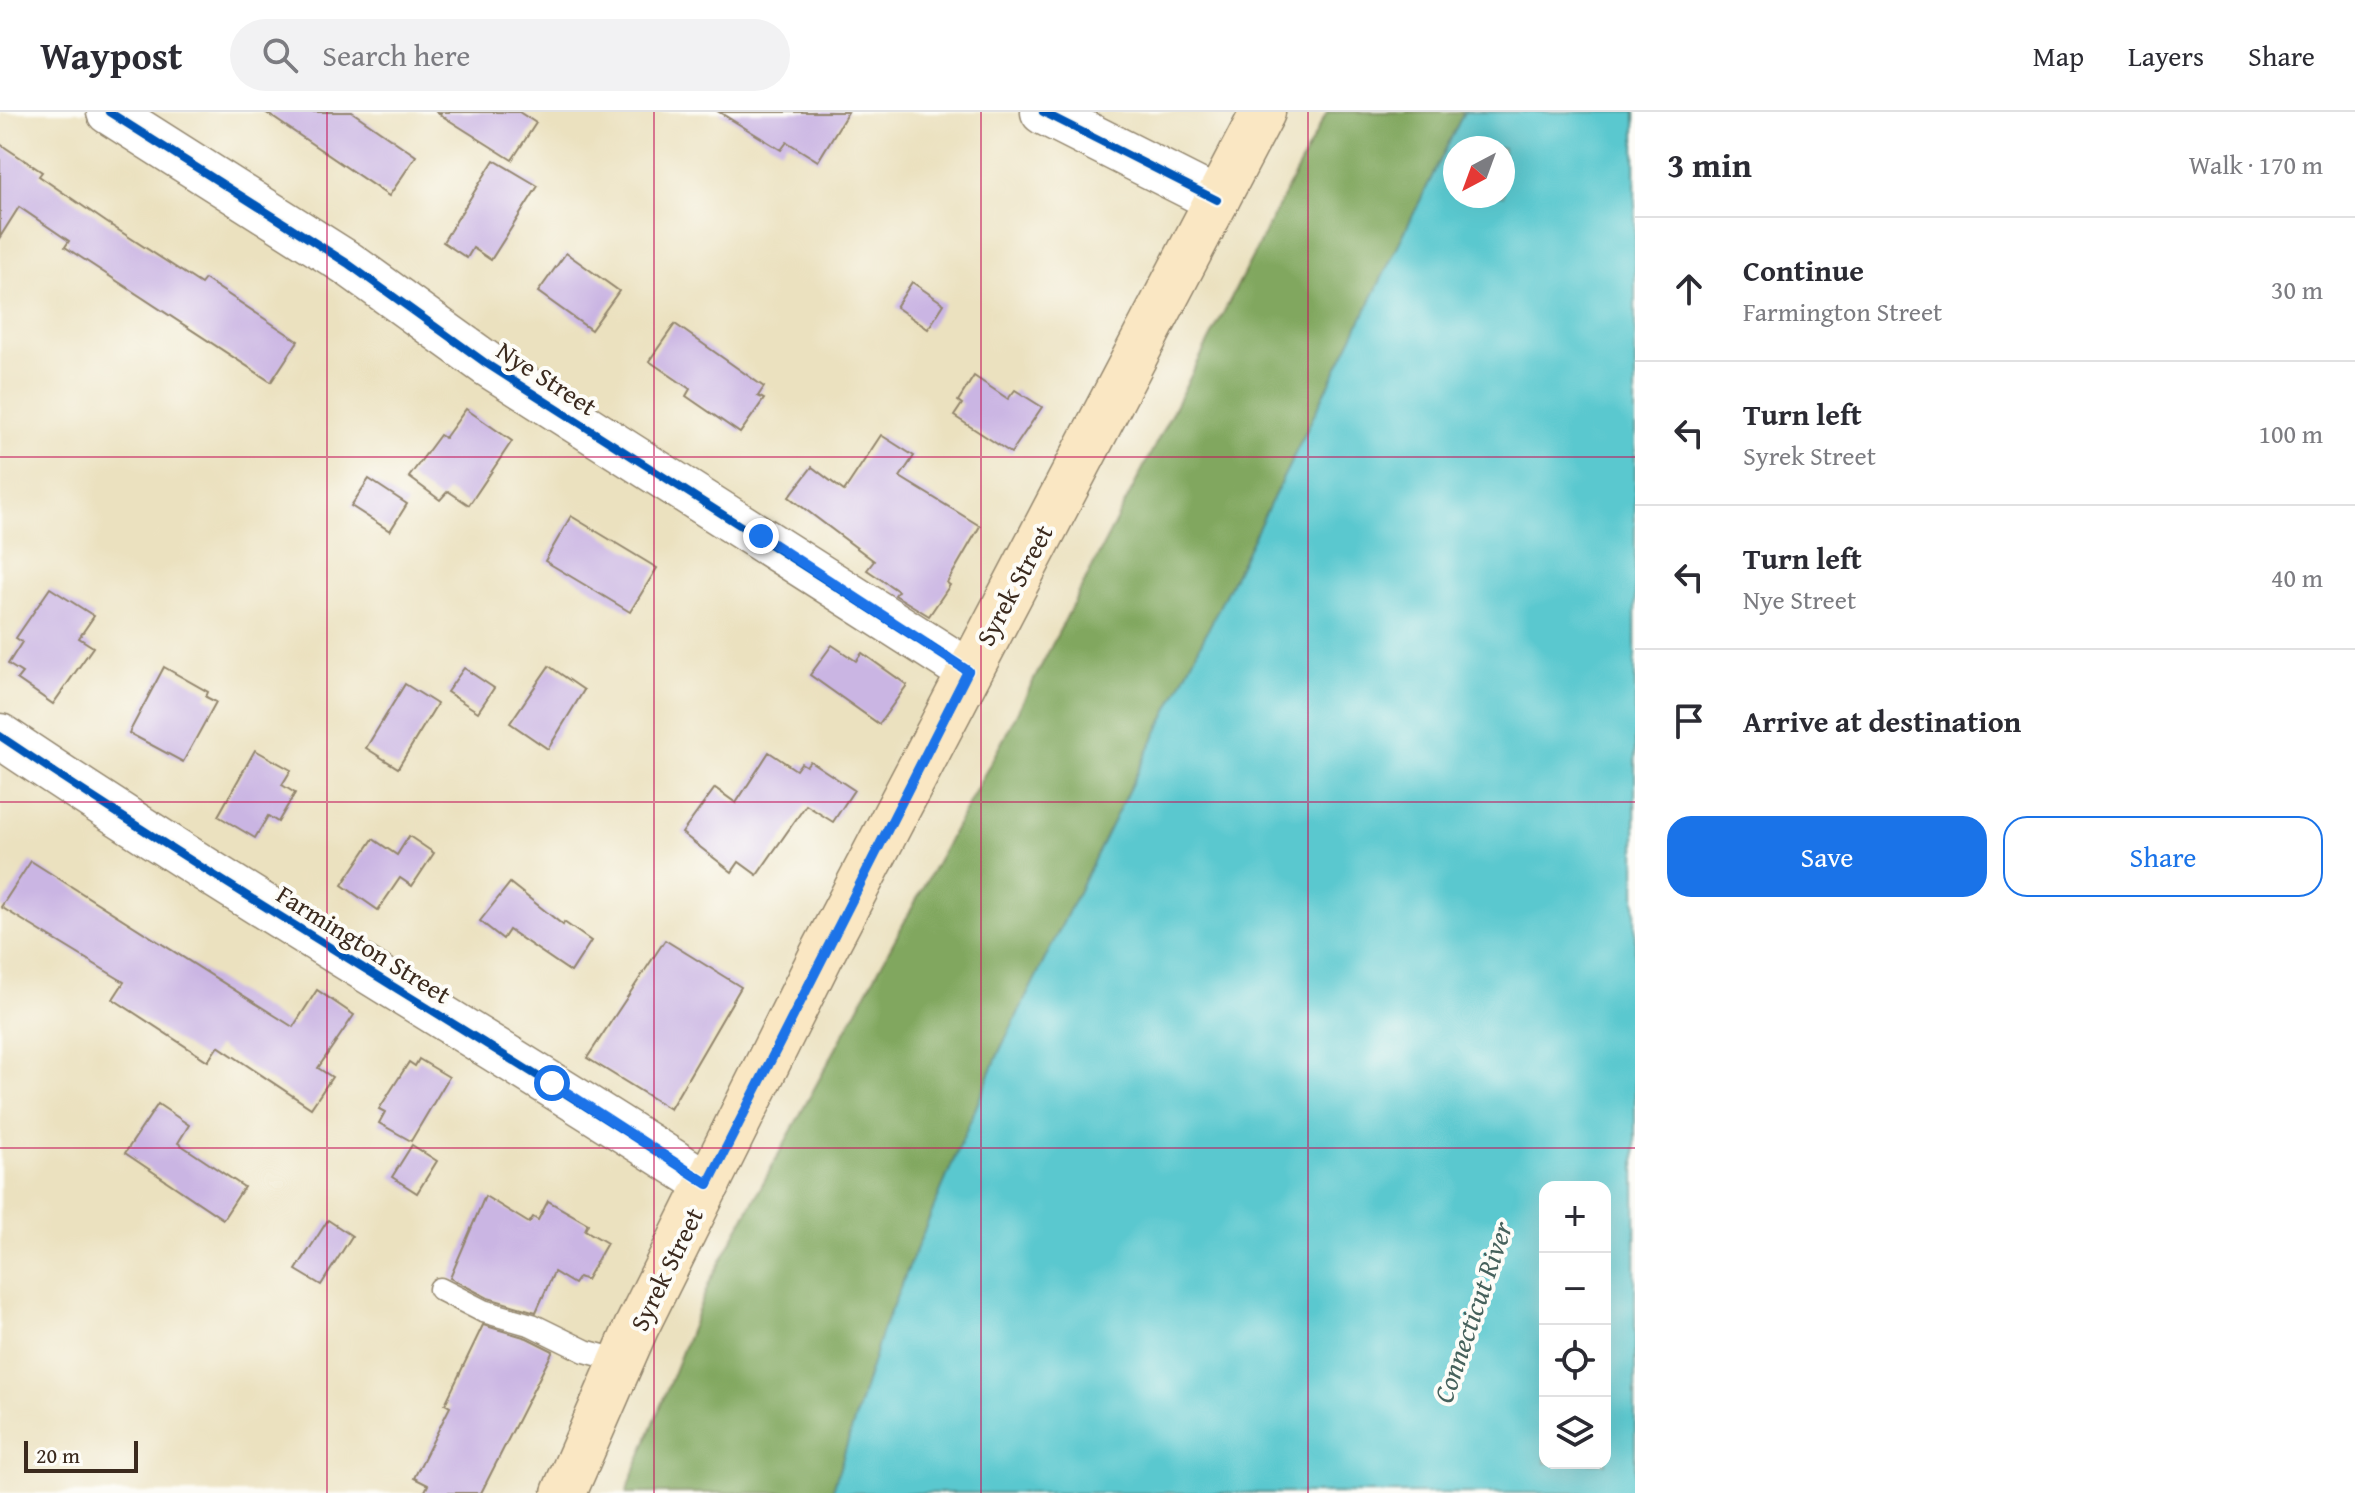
<!DOCTYPE html>
<meta charset="utf-8">
<style>
body{margin:0;font-family:"Gentium Book Plus",serif;background:#f2f2f3;color:#2b2b33}
.controls{position:absolute;right:24px;bottom:24px;display:grid;overflow:hidden;border-radius:16px;box-shadow:0 8px 32px #0002}
.controls button{width:72px;height:72px;display:grid;place-items:center;padding:0;border:0;border-bottom:2px solid #e1e1e2;background:#fff;color:#2b2b33;font:40px sans-serif}
.compass{position:absolute;left:1443px;top:24px;width:72px;height:72px;border-radius:50%;background:#fff;box-shadow:0 8px 32px #0002;rotate:221deg}
.scale{position:absolute;left:24px;bottom:20px;width:114px;box-sizing:border-box;padding-left:8px;border:4px solid #3b2a1e;border-top:0;font-size:22px;line-height:28px;white-space:nowrap;color:#3b2a1e;-webkit-text-stroke:6px #fdfcf7;paint-order:stroke}
.stop{position:absolute;width:24px;height:24px;margin:-18px;border:6px solid #1a73e8;border-radius:50%;background:#fff}
.stop.end{background:#1a73e8;border-color:#fff;box-shadow:0 2px 8px #0008}
.list{margin:0;padding:0;list-style:none}
h2{display:flex;justify-content:space-between;align-items:center;height:104px;margin:0;padding:0 32px;font-size:34px}
h2 small{font-size:26px;font-weight:400;color:#7c7c81}
.list li{display:grid;grid-template-columns:52px 1fr auto;gap:24px;align-items:center;box-sizing:border-box;height:144px;padding:0 32px;border-top:2px solid #e1e1e2}
.list b{display:block;font-size:30px;white-space:nowrap}
.list p{margin:0;font-size:26px;white-space:nowrap;color:#7c7c81}
.list em{font-size:26px;font-style:normal;color:#7c7c81}
.actions{display:flex;gap:16px;padding:24px 32px}
.actions a{flex:1;padding:18px 0;border:2px solid #1a73e8;border-radius:24px;text-align:center;font-size:28px;color:#1a73e8}
.actions .main{background:#1a73e8;color:#fff}
.icon{flex:none;width:44px;height:44px;fill:none;stroke:currentColor;stroke-width:2;stroke-linecap:round;stroke-linejoin:round}
.map{position:relative;flex:none;width:1635px;height:1381px;overflow:hidden}
header{display:flex;align-items:center;gap:48px;box-sizing:border-box;height:112px;padding:0 40px;background:#fff;border-bottom:2px solid #e1e1e2}
header strong{font-size:38px}
nav{display:flex;gap:44px;margin-inline-start:auto;font-size:28px}
.search{width:560px;height:72px;background:#f2f2f3;display:flex;align-items:center;gap:20px;box-sizing:border-box;padding:0 28px;border-radius:44px;color:#7c7c81;font-size:30px}
main{display:flex}
aside{flex:1;background:#fff}
.map>svg:first-child{display:block}
</style>
<header>
<strong>Waypost</strong>
<div class="search"><svg class="icon" aria-label="search" viewBox="0 0 24 24"><circle cx="10" cy="10" r="6"/><path d="M15 15l6 6"/></svg>Search here</div>
<nav><a>Map</a><a>Layers</a><a>Share</a></nav>
</header>
<main>
<div class="map">
<svg width="1635" height="1381" viewBox="0 0 1635 1381">
<rect width="100%" height="100%" fill="#fdfcf7"/>
<filter id="ink" filterUnits="userSpaceOnUse"><feTurbulence type="fractalNoise" baseFrequency=".0125" numOctaves="2"/><feDisplacementMap in="SourceGraphic" scale="16" xChannelSelector="R" yChannelSelector="G"/><feConvolveMatrix kernelMatrix="1 2 1 2 8 2 1 2 1" color-interpolation-filters="sRGB"/></filter>
<filter id="wash" filterUnits="userSpaceOnUse"><feTurbulence type="fractalNoise" baseFrequency=".006" numOctaves="4" result="noise"/><feDisplacementMap in="SourceGraphic" scale="32" xChannelSelector="R" yChannelSelector="G"/><feGaussianBlur stdDeviation="1.8" result="paint"/><feColorMatrix in="noise" values="0 0 0 0 0 0 0 0 0 0 0 0 0 0 0 0 0 1.4 0 .05"/><feComposite in="paint" operator="in"/></filter>
<g filter="url(#wash)">
<rect width="100%" height="100%" fill="#ebe1bf"/>
<!-- forest -->
<polygon fill="#81a75e" stroke="#5e683e" stroke-width="2" points="1327,0 1464,0 1000,938 882,1219 832,1381 626,1381 710,1169 1004,626"/>
<!-- water -->
<path fill="#5ac8cf" stroke="#4a7976" stroke-width="2" fill-rule="evenodd" d="M1464 0H1635V1381H832L882 1219 1000 938ZM1455 36H1503V84H1455ZM1545 1075H1605V1351H1545Z"/>
<g id="blocks">
<!-- building -->
<g fill="#cab5e3">
<polygon points="265,0 352,0 416,44 389,84"/>
<polygon points="436,0 519,0 536,11 512,48"/>
<polygon points="719,0 848,0 818,49 787,30 781,38"/>
<polygon points="0,32 42,60 39,64 106,110 201,172 205,167 298,229 271,270 65,135 69,129 19,95 0,125"/>
<polygon points="494,48 538,74 491,148 473,136 467,146 443,130"/>
<polygon points="566,141 619,179 591,218 538,180"/>
<polygon points="912,170 944,192 928,217 896,195"/>
<polygon points="675,212 764,275 758,284 764,287 740,321 686,284 690,277 649,249"/>
<polygon points="974,264 1008,287 1015,278 1042,295 1011,341 954,304 962,292 958,289"/>
<polygon points="466,297 512,329 469,393 448,379 440,388 409,365 440,323 445,326"/>
<polygon points="881,323 914,344 900,365 980,414 947,471 950,473 929,504 895,483 898,479 867,458 874,449 789,385 812,355 844,379"/>
<polygon points="369,367 407,392 390,419 351,394"/>
<polygon points="571,404 657,456 630,500 545,449"/>
<polygon points="50,476 94,504 79,526 93,535 53,592 17,567 22,561 8,552 22,530 16,526"/>
<polygon points="832,533 856,549 862,541 907,573 879,612 810,563"/>
<polygon points="549,554 584,578 548,637 510,611"/>
<polygon points="164,555 208,580 206,585 216,590 183,650 129,621"/>
<polygon points="464,556 494,576 478,600 447,580"/>
<polygon points="405,572 437,592 398,656 366,636"/>
<polygon points="255,638 291,658 282,673 295,681 278,710 268,704 255,726 218,704"/>
<polygon points="769,640 796,658 801,651 806,654 810,649 854,678 833,710 806,693 757,763 739,750 732,760 682,721 715,676 736,691"/>
<polygon points="409,724 434,741 412,774 400,766 378,798 342,773 373,727 397,743"/>
<polygon points="31,749 293,915 317,878 354,903 318,956 332,965 311,996 218,934 208,949 113,887 124,870 1,795"/>
<polygon points="510,771 563,813 564,810 591,829 571,860 509,818 503,827 480,809"/>
<polygon points="665,828 741,875 670,997 587,946"/>
<polygon points="419,947 449,965 411,1029 379,1011 385,1000 379,997 409,950 415,954"/>
<polygon points="158,992 189,1013 178,1031 244,1075 223,1107 125,1041"/>
<polygon points="412,1033 437,1049 417,1081 392,1065"/>
<polygon points="485,1084 529,1111 533,1105 538,1108 548,1089 588,1112 585,1118 607,1131 586,1168 579,1165 574,1172 554,1160 536,1200 488,1186 450,1166"/>
<polygon points="328,1108 352,1124 321,1173 296,1158"/>
<polygon points="483,1213 527,1226 553,1239 481,1381 424,1381 428,1373 414,1366 450,1295 445,1292"/>
</g>
</g>
</g>
<g filter="url(#ink)">
<use href="#blocks" fill-opacity="0" stroke="#93866e" stroke-width="2"/>
<g fill="none" stroke-linecap="round" stroke-linejoin="round">
<defs>
<polyline id="lane" points="440,1177 483,1199 532,1213 585,1239 621,1249"/>
<g id="street">
<polyline points="109,0 347,151 487,252 968,559"/>
<polyline points="1043,0 1217,88"/>
<path d="M0 624C232 780 473 920 708 1072"/>
</g>
<polyline id="secondary" points="564,1381 636,1216 821,844 1263,0"/>
</defs>
<!-- lane casing -->
<use href="#lane" stroke="#93866e" stroke-width="25"/>
<!-- street casing -->
<use href="#street" stroke="#93866e" stroke-width="47"/>
<!-- secondary casing -->
<use href="#secondary" stroke="#93866e" stroke-width="47"/>
<!-- lane -->
<use href="#lane" stroke="#fff" stroke-width="22"/>
<!-- street -->
<use href="#street" stroke="#fff" stroke-width="44"/>
<!-- secondary -->
<use href="#secondary" stroke="#fae7c3" stroke-width="44"/>
<defs>
<g id="cycleway">
<polyline points="109,0 347,151 487,252 968,559"/>
<polyline points="1043,0 1217,88"/>
<path d="M0 624C232 780 473 920 708 1072"/>
</g>
</defs>
<!-- cycleway casing -->
<use href="#cycleway" stroke="#fdfcf7" stroke-width="13"/>
<!-- cycleway -->
<use href="#cycleway" stroke="#0057b8" stroke-width="8"/>
</g>
</g>
<g fill="none" stroke-linecap="round" stroke-linejoin="round" filter="url(#ink)">
<!-- route -->
<polyline stroke="#1a73e8" stroke-width="10" points="552,971 708,1072 968,559 761,424"/>
</g>
<!-- grid -->
<path fill="none" stroke="#c2185b" stroke-width="2" stroke-opacity="0.55" d="M327 0V1381M654 0V1381M981 0V1381M1308 0V1381M0 345H1635M0 690H1635M0 1036H1635"/>
<g text-anchor="middle" dominant-baseline="central" stroke-width="8" stroke-linejoin="round" paint-order="stroke">
<!-- street labels -->
<g font-size="26" fill="#3b2a1e" stroke="#fdfcf7">
<text transform="translate(547 266) rotate(33)">Nye Street</text>
<text transform="translate(1014 473) rotate(-62)">Syrek Street</text>
<text transform="translate(364 832) rotate(32)">Farmington Street</text>
<text transform="translate(666 1157) rotate(-64)">Syrek Street</text>
</g>
<!-- water labels -->
<g font-size="28" font-style="italic" fill="#46615c" stroke="#fdfcf7">
<text transform="translate(1472 1200) rotate(-71)">Connecticut River</text>
</g>
</g>
</svg>
<div class="controls">
<button>+</button>
<button>−</button>
<button><svg class="icon" aria-label="locate" viewBox="0 0 24 24"><circle cx="12" cy="12" r="6"/><path d="M12 2v4M12 18v4M2 12h4M18 12h4"/></svg></button>
<button><svg class="icon" aria-label="layers" viewBox="0 0 24 24"><path d="M12 4l9 5-9 5-9-5zM3 14l9 5 9-5"/></svg></button>
</div>
<svg class="compass" viewBox="-18 -18 36 36"><path d="M0-13l5 13h-10z" fill="#e53935"/><path d="M0 13l5-13h-10z" fill="#7c7c81"/></svg>
<div class="scale">20 m</div>
<div class="stop" style="left:552px;top:971px"></div>
<div class="stop end" style="left:761px;top:424px"></div>
</div>
<aside>
<h2>3 min<small>Walk · 170 m</small></h2>
<ul class="list">
<li><svg class="icon" aria-label="ahead" viewBox="0 0 24 24"><path d="M12 20V5M6 11l6-6 6 6"/></svg><div><b>Continue</b><p>Farmington Street</p></div><em>30 m</em></li>
<li><svg class="icon" aria-label="left" viewBox="0 0 24 24"><path d="M17 20v-9H6M10 6l-5 5 5 5"/></svg><div><b>Turn left</b><p>Syrek Street</p></div><em>100 m</em></li>
<li><svg class="icon" aria-label="left" viewBox="0 0 24 24"><path d="M17 20v-9H6M10 6l-5 5 5 5"/></svg><div><b>Turn left</b><p>Nye Street</p></div><em>40 m</em></li>
<li><svg class="icon" aria-label="arrive" viewBox="0 0 24 24"><path d="M6 21V4h12l-3 4 3 4H6"/></svg><div><b>Arrive at destination</b></div></li>
</ul>
<div class="actions"><a class="main">Save</a><a>Share</a></div>
</aside>
</main>
